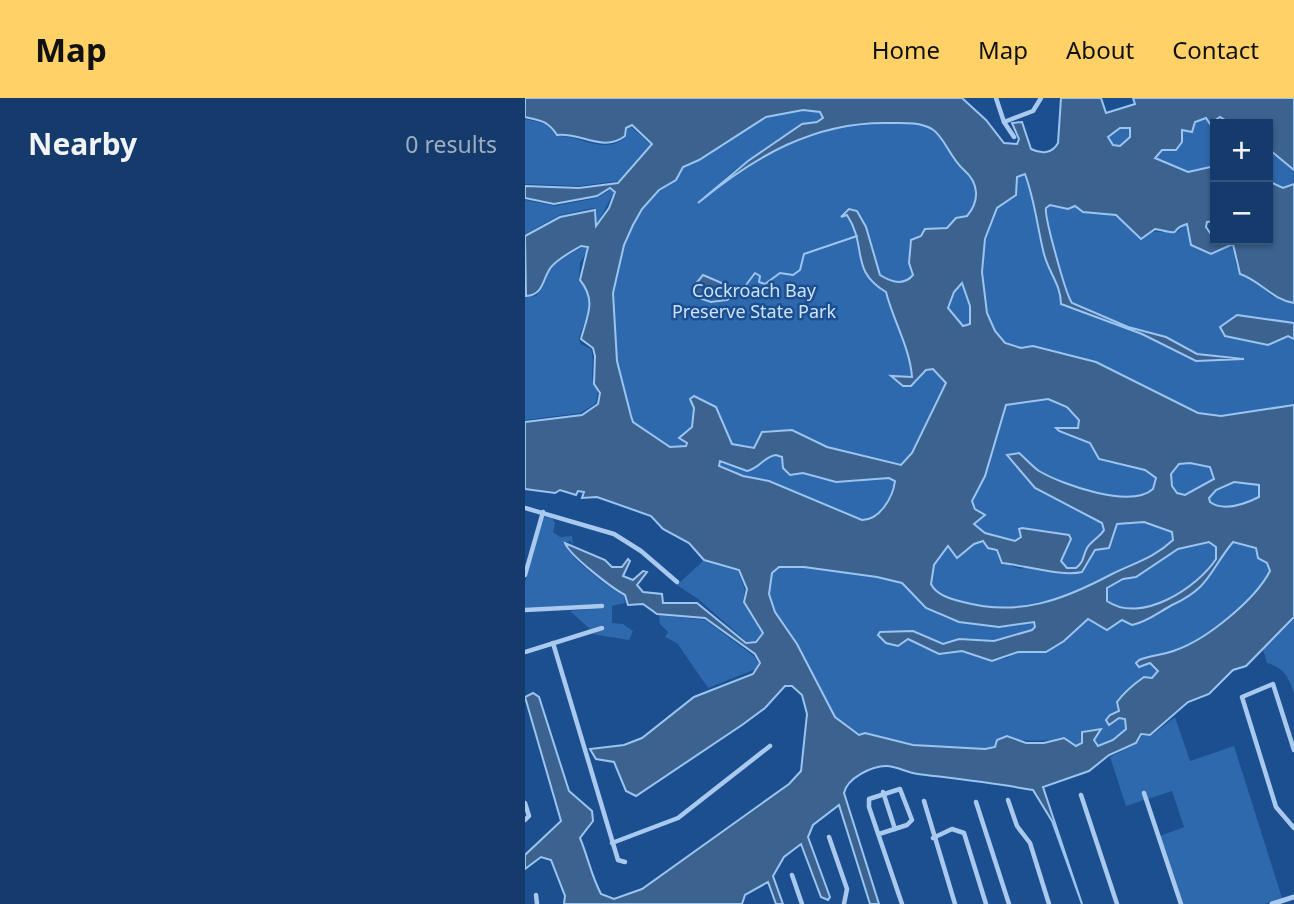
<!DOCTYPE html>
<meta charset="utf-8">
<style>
body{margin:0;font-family:"Noto Sans",sans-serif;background:#214673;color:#f1f3f6}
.controls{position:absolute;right:21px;top:21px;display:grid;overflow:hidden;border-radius:0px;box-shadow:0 2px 5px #0004}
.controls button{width:63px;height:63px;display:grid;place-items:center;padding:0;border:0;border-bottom:2px solid #33557e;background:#143b6b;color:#f1f3f6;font:35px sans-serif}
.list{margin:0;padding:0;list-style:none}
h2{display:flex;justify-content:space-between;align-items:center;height:91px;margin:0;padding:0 28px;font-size:30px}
h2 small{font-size:23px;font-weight:400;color:#9dadc1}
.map{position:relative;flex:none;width:769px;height:806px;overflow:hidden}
header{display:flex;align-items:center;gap:42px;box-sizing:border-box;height:98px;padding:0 35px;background:#ffd166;color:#111}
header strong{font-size:33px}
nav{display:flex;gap:38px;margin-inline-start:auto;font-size:24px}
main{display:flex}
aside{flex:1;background:#143b6b}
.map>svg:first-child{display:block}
</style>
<header>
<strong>Map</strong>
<nav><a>Home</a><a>Map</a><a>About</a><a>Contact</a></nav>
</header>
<main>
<aside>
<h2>Nearby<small>0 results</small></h2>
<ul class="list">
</ul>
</aside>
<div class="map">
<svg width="769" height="806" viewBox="0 0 769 806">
<rect width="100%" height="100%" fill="#1b4f8f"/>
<!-- green -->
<g fill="#2e69ad">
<path d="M278 12 295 14 298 20 292 24 277 26 208 73 188 92C247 51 288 23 364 25 378 25 394 24 406 30 419 37 425 60 439 72 454 85 455 103 442 118L431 120 422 130C404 134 395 132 384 149L388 177C379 188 366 184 355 177L336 118 322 117C342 147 326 174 361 194 368 222 384 250 387 279L375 280 391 285 401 272 408 271 421 285 387 355 376 367 302 349 267 332H241L229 350 207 346 191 309 169 298 167 329 157 336 161 348 145 349 108 324 106 318 92 263 88 195 99 147 108 127 117 111 158 69 174 62 241 19Z"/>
<polygon points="682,20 689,32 687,56 690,58 690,68 663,74 630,60 637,52 657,44 657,32 668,32 670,24"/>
<path d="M0 21 21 26 32 38C56 37 79 58 101 39L102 31 106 29 125 46 93 83 54 88 0 86Z"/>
<polygon points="595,30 605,30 605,39 595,48 588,47 583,40"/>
<path d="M743 46 769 72V86C759 92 753 89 743 83Z"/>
<path d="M497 76H500L512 110 513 133 521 162 538 196 536 206 617 236 671 263 717 262 716 259 672 256 641 239 603 229 547 205 520 123 521 110 525 107 543 111 550 108C567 118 597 111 605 132L651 135 661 126 663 136 686 156 708 146 711 168 747 198 769 205V307L696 318 673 315 571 264 508 248 496 250 480 245C450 215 452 162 467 125 469 121 470 113 472 109 476 105 486 101 491 97L492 79Z"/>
<polygon points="85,92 89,94 73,124 71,125 72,113 69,110 35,117 0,136 0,102 30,108 72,100"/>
<path d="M56 150 61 149 62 153 55 165 54 182C55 186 59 187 61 191 71 205 57 227 54 241L56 246 66 251C71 265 62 282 73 292L71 305 56 315 0 322V199L11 198C21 187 19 184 24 174 30 163 47 156 56 150Z"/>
<polygon points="437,184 445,208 445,227 438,229 423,210 429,194"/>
<path d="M502 302C521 301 552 302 555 327L549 332 542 330 543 337 565 345 574 361 620 372 631 380 628 391C606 411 538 387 514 373 507 368 501 361 494 355L482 356 510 390 577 425 579 432C575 439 566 443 562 450 557 459 560 463 551 470L539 468 536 463 546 441C531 432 514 429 497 435L496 439 491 443 460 435 449 426 454 415 447 403C463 372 466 338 481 307Z"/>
<path d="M254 357C273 375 296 385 323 384 338 384 360 375 370 383 368 399 355 422 337 422L244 383 218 378 193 368 194 363 214 369Z"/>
<polygon points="662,365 685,369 689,381 677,390 655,397 648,392 646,376 654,366"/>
<path d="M709 384 734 387V399C719 405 699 414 685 404L684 400 691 392Z"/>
<path d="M18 419 27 420 30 425 28 434 35 439 47 438 48 447 45 443 39 445C41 457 85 491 99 498L100 505 87 508V525L98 526 108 533 104 542 67 536 79 531 78 527 65 531 45 513 78 510V506L0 510V484Z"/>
<path d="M619 424 647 434 648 442C631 458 613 465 592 474 582 478 574 486 564 490 525 508 480 515 437 504 426 501 411 497 406 486L409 467 424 448 432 460 449 446 458 443 463 450 472 452 477 465 496 471 505 468 554 475 570 452 583 444 592 426Z"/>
<path d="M685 444 691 449V461C673 489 616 527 582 503V490L598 481 612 479 653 451Z"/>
<path d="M708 444C726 444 741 457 745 473 726 507 689 532 656 550 643 557 627 556 614 562L616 569 625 565 633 572 627 580 615 581 594 613 588 615 587 625 594 620 600 621 601 630 588 642 573 648 569 643 573 636 570 631 559 633 557 645 551 648C533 636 505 648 482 639L470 649 460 651 388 647 341 635 334 637 310 619 272 546 250 514 244 496 247 475 254 469H279L352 479 377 485 401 510 424 521 474 529 509 524 510 529 507 532 469 543 434 541 418 546 388 533 361 534 360 545 373 548 383 541 414 556 437 553 467 563 482 560 488 555 530 548 563 521 582 532 597 522 607 527C622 524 634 514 647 507 686 489 684 473 708 444Z"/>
<polygon points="178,463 213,473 220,492 218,504 237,535 230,543 221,543 173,501 152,487"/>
<polygon points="134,517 180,522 229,558 233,565 231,571 183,590 152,545 140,539 143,534 135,526"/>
<path d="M769 521V596C764 579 759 570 742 565L738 552Z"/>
<polygon points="650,619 665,663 709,648 757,800 740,806 658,806 635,738 659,729 647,693 623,701 620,693 617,694 619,702 601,708 585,659 611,646 617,638 626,638"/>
</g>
<!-- water -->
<g fill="#3c6290" stroke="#9cc4f0" stroke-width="2" fill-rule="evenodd">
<path d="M0 0H437L461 22 479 45 492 46 494 41 487 25 497 24 506 51C516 56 527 56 533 45L536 0H576L581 15 610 6 608 0H769V72L746 53 743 26 705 25 695 19 689 23 690 58 687 57 690 50 686 40 689 32 681 20 670 24 667 34 657 32V44L651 52H637L630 60 663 74 690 68V123L682 124 681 129 690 142H743V83L758 90 769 86V205C746 201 736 183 715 176L708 146 686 156 666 147 662 126C640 133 663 138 630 131L616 141 591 117 558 114 550 108 543 111 525 107 521 110C519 118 541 197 547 205L603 229 641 239 672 256 719 261 671 263 617 236 536 206C536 187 524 175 519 156 512 128 510 103 500 76L492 79 491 97 472 110 460 141 457 174 462 215 470 233 480 245 496 250 508 248 571 264 673 315 696 318 769 307V519L721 568 708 572 684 596 663 604 625 637 616 636 611 645 584 657 564 673 518 689 557 806 527 723 508 692C469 685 433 681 393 676 382 675 372 668 361 668 347 668 322 680 319 695L354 806H345L314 707 288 727 283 739 305 799 303 802 296 799 276 746 259 759 248 778 258 806H251L243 784 220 797 217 806H39L40 798 26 762 16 759 0 771V757L36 723 0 599 8 595 14 599 44 693 67 713 68 723 55 740C63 759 66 777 76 796L89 801 117 791 264 686 276 673 282 616 277 597 267 588H260L240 610 217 627 111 698 101 693 89 664 71 661 65 651 99 647 117 640 169 599 228 576 235 565 230 556 180 520 132 516 118 506 103 507 100 497C87 490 44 457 40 445L80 462 87 469H97L103 461 105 463 98 478 108 482 118 473 122 474 112 487 118 494 137 496 138 505H172L221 545 231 544 238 535 219 504 222 491 214 472 179 462 164 445 138 431 126 418 72 399 57 400 59 394 53 393 51 397 35 392 30 395 0 391V324L57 317 73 306 75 295 69 286 70 258 68 250 56 241C62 218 72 203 55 182L63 149 56 148C46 154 36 159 28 167 17 177 21 197 1 198L0 138 35 119 70 112 71 128 84 110 90 94 85 90 72 98 29 106 0 100V88L54 90 93 85 127 46 107 27 101 30 100 38C78 55 56 34 32 37 23 23 15 22 0 19ZM278 12 295 14 298 20 292 24 277 26 223 63 173 105C229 59 289 23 365 25 379 25 394 24 407 31 419 38 425 60 439 72 454 85 455 103 442 118L431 120 422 130 400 131 396 138 386 142 384 165 388 177C379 188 366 184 355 177L341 129 332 113 324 111 316 119 322 117C343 149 324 172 361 194 368 222 385 250 387 279L366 278 378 288H386L401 272 408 271 421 285 387 355 376 367 302 349 267 332 237 334 229 350 207 346 191 309 169 298 165 301 169 310 167 329 154 340 162 345 161 348 145 349 108 324 106 318 92 263 88 195 99 147 108 127 117 111 134 92 151 82 158 69 174 62 241 19ZM595 30H605V39L595 48 588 47 583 39ZM437 185 445 208V226L438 228 423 210 429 194ZM523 301 542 309 554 322 553 330H531L534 333 565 345 574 361 620 372 631 380 628 391C606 411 538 387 514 373 507 368 501 361 494 355L482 357 510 390 577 425 579 432C575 439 566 443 562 450 557 459 560 463 551 470H542L536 463 546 441 544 437 497 430 494 431 496 439 490 443 460 435 449 426 460 417 450 411 447 403 460 378 481 307ZM251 357 257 359 258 370 265 377 278 375 311 384 364 380 370 383C368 399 355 422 337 422L244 383 218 378 194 368 195 363 222 373C235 370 238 359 251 357ZM665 365 685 369 689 381 660 397 652 395 647 388 646 376 654 366ZM709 384 734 387V399C720 406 699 414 685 404L684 400 691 392ZM619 424 647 434 648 442C629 460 609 465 587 476 538 502 494 519 438 504 426 501 411 497 406 486L409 467 423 448 432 460 449 446 458 443 463 450 472 452 477 465C497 467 538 479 557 474L570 452 584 450 592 426ZM684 444 691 449V461C673 489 616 527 582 503V490L598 481 611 479 653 451ZM708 444 731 450 733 460 742 465 745 473C730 502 682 541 651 552 639 557 626 557 614 562L611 565 614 569 625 565 633 573 627 580 619 579C609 586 600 593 592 604L594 613 585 617 581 622 584 627 594 620 600 621 601 631 588 642 573 648 569 642 576 631 557 634V645L551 648 539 640 519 645H501L482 638 472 642 470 649 460 651 388 647 340 635 334 637 310 619 272 546 250 514 244 496 247 475 254 469H279L352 479 377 485 401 510 434 524 474 529 509 524 510 529 507 532 469 543 434 541 418 546 388 533 355 534 353 537 361 545 373 548 383 541 414 556 437 553 467 563 493 554H521L539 543 563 521 582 532 597 522 607 527C622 524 634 514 647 507 686 489 684 473 708 444Z"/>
<polygon points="178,177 199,186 202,202 186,204 174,200 169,188"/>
<polygon points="712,217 769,225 769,241 763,238 743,247 700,238 695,229"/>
</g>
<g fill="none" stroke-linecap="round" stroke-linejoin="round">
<!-- stream -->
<polyline stroke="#9cc4f0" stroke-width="2" points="202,202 218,191 230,175 235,178 234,184 240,186 255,175 268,177 275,172 279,156 332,138"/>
<!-- minor -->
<g stroke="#a9c9ee" stroke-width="4.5">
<polyline points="471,0 479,24 489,39"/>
<polyline points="479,24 508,13 516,0"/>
<polyline points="0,410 89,436 116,453 152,484"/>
<polyline points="0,477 18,414"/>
<polyline points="0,512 77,508"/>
<polyline points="28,545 93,762 100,764"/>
<polyline points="0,554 77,530"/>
<polyline points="769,652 748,586 717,599 751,709 769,730"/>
<polyline points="358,694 370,731"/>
<polyline points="619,695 656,806"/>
<polyline points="556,697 592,806"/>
<polyline points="483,702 492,728 505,745 524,806"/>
<polyline points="399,703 430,806"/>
<polyline points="451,704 484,806"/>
<polyline points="0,705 4,718 0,722"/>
<polyline points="354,736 382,727 387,722 375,691 344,701 344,709 377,806"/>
<polyline points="304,739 322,791 319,806"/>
<polyline points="408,740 427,731 439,735 461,806"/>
<polyline points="87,745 153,720 245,648"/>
<polyline points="267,777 277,806"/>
<polyline points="11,797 12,806"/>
</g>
<!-- tertiary -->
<polyline stroke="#a9c9ee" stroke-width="5" points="747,806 769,799"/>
</g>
<g text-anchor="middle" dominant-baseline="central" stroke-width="5" stroke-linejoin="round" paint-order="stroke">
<!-- park labels -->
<g font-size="18" fill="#cfe3fa" stroke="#1b4f8f">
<text x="229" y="192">Cockroach Bay<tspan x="229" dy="21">Preserve State Park</tspan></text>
</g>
</g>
</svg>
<div class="controls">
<button>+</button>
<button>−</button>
</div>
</div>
</main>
